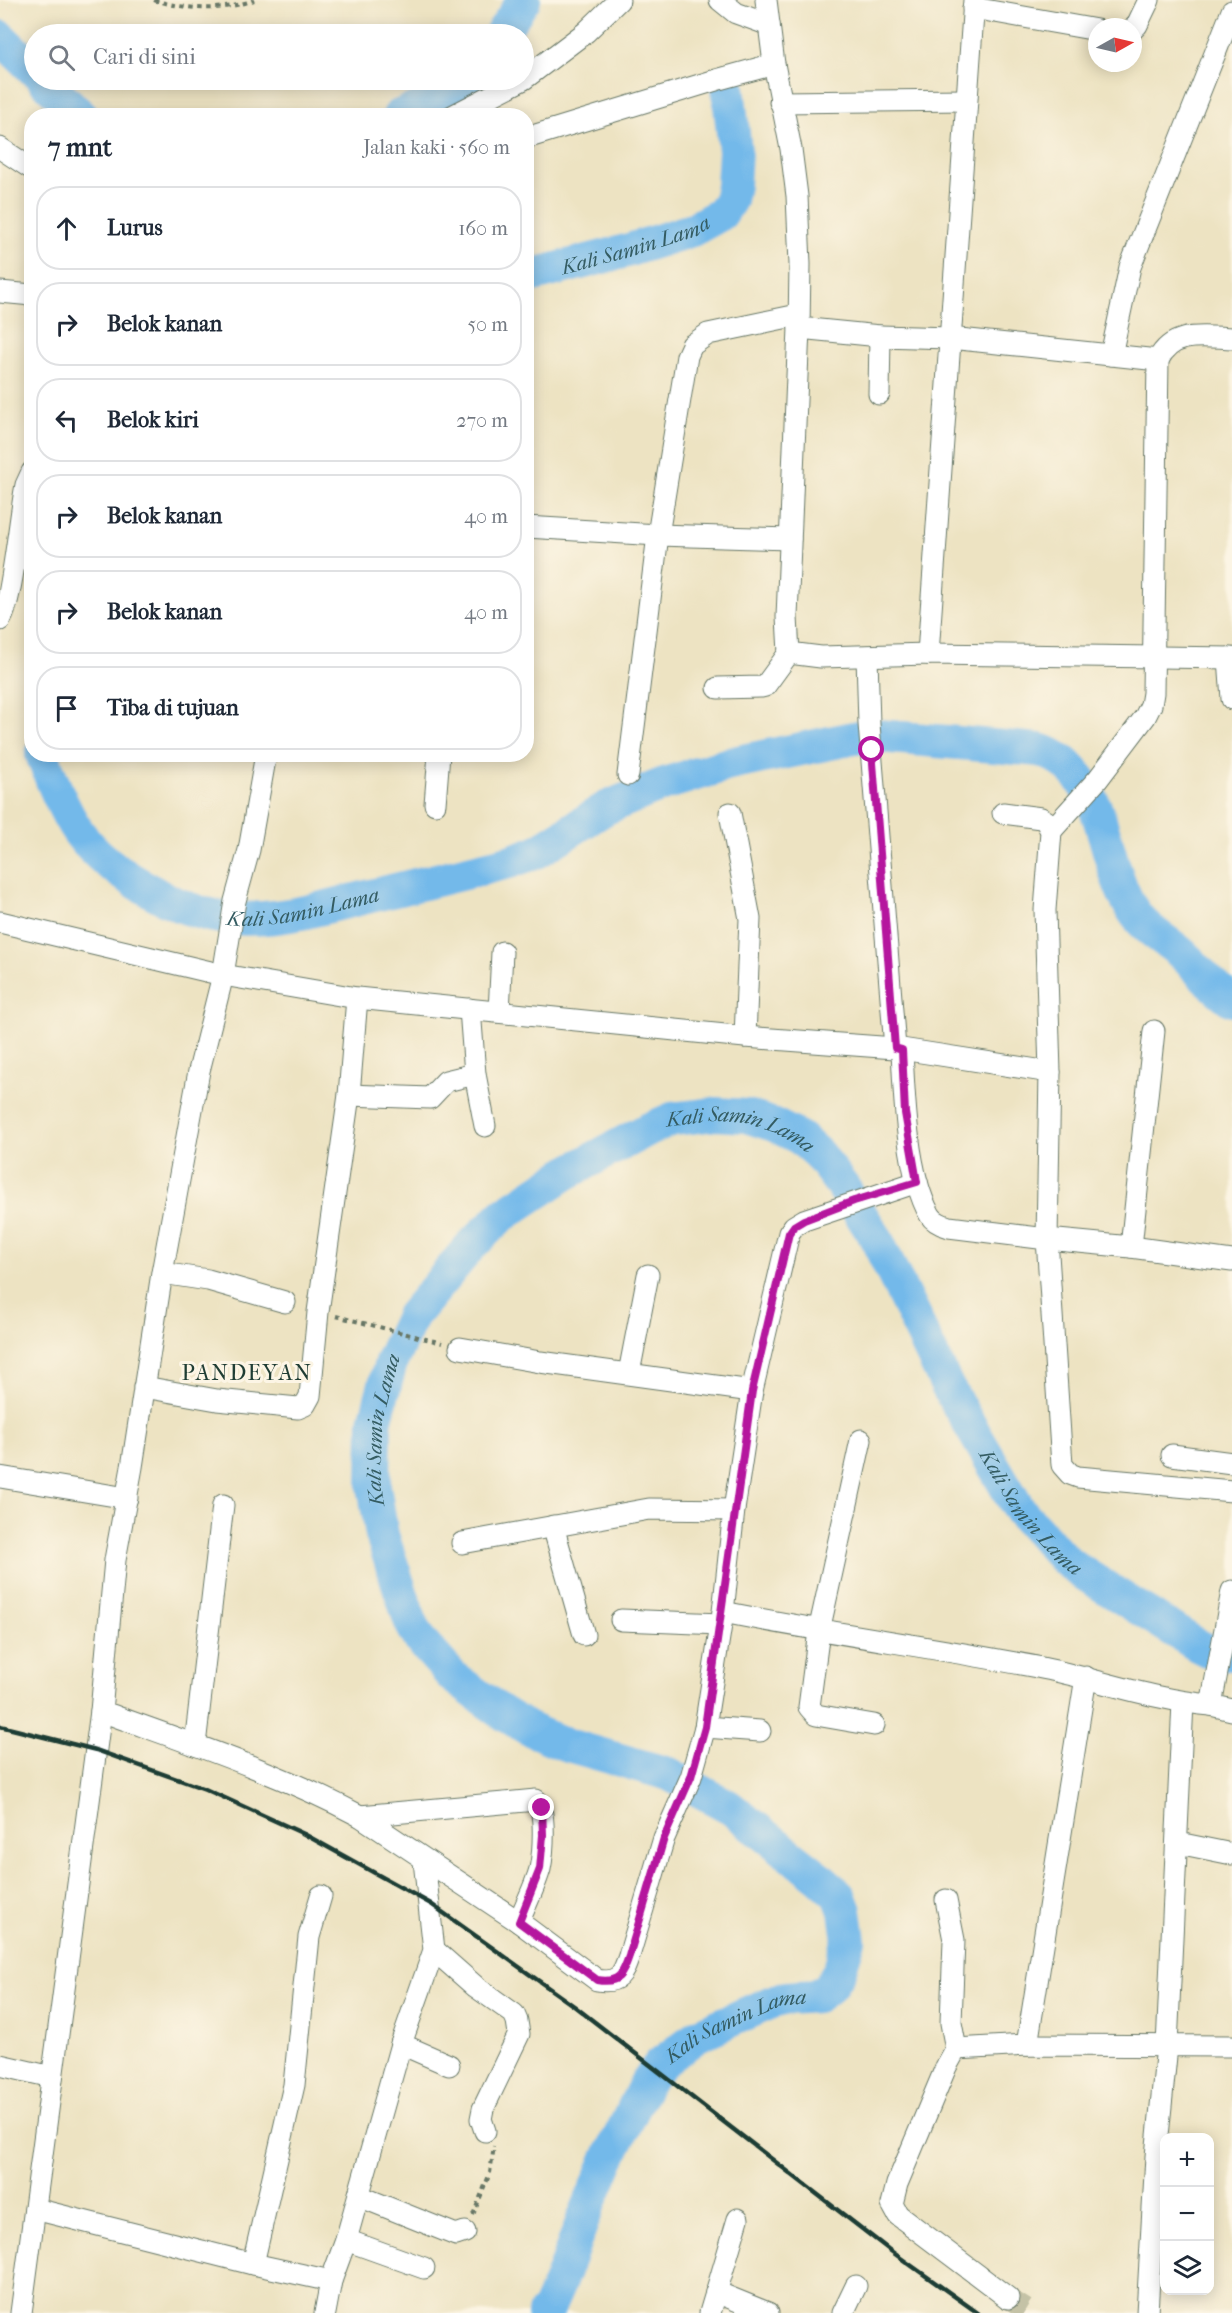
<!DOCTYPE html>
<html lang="id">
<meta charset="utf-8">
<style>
body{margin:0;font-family:"IM FELL French Canon",serif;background:#f6f6f7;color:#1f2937}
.controls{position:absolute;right:18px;bottom:18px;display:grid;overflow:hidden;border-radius:12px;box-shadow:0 3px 15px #0003}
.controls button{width:54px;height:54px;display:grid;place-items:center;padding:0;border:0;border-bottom:2px solid #e0e1e3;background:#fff;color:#1f2937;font:30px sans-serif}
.compass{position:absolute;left:1088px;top:18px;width:54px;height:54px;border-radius:50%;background:#fff;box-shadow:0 3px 15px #0003;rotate:82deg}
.stop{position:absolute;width:18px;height:18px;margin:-14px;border:4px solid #b5179e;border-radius:50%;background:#fff}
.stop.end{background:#b5179e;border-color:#fff;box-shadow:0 2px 6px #0008}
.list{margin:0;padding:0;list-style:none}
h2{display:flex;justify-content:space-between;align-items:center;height:78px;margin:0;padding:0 24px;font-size:26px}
h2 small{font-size:20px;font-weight:400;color:#747a83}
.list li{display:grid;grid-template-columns:39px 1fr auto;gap:18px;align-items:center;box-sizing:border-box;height:84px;margin:0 12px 12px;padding:0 12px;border:2px solid #e0e1e3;border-radius:24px}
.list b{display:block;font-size:22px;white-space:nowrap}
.list em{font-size:20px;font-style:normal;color:#747a83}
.icon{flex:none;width:33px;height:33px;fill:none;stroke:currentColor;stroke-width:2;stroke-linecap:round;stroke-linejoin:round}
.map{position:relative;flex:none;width:1232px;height:2313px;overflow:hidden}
.search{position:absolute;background:#fff;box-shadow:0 3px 15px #0003;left:24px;top:24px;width:510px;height:66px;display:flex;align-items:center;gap:15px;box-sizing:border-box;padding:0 21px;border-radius:33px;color:#747a83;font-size:22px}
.panel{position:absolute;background:#fff;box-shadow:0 3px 15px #0003;left:24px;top:108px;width:510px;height:654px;border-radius:24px}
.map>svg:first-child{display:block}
</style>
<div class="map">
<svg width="1232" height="2313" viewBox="0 0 1232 2313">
<rect width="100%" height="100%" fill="#fcf5e5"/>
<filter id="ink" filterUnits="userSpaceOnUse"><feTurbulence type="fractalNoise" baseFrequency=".0167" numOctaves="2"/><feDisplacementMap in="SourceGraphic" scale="12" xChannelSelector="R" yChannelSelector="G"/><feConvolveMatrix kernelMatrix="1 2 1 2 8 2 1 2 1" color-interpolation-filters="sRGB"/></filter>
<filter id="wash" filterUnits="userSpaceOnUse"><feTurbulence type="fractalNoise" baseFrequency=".008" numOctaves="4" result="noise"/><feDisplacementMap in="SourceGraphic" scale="24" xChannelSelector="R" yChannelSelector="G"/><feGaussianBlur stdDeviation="1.35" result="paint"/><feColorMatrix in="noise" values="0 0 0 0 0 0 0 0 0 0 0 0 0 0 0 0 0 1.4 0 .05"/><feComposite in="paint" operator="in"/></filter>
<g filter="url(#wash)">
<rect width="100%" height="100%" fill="#ede3c2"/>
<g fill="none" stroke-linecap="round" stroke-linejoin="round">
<!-- river -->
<g stroke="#73b9ea" stroke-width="34">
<polyline points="501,34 524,0"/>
<polyline points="0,37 34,70"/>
<polyline points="44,80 81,116"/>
<polyline points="399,116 464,88 470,80"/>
<path id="s1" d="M526 277 626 251 692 230 721 214 730 200 733 185 735 151 728 87"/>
<path id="s2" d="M42 754C51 779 66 817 82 837 98 857 117 871 139 884 197 920 239 926 306 912L509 862 537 852 606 808 664 784 729 764 854 738 879 736 1040 750C1110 772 1099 865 1136 915 1147 930 1167 941 1181 953 1199 969 1212 987 1232 1000"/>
<path id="s3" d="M544 2313 548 2309 559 2284 584 2217 608 2160 646 2083 660 2064 700 2034 772 2002 786 1998 817 1996 829 1987 839 1971 849 1940 845 1911 839 1895 819 1877 728 1806 669 1774 564 1744 527 1728 501 1712 453 1677 421 1641 411 1623 382 1535 374 1486 375 1422 391 1362 412 1316 468 1249 500 1217 565 1174 649 1129 672 1119 716 1114 746 1116 774 1125 800 1138 818 1154 843 1187 876 1238 948 1388 1020 1511 1063 1558 1078 1570 1197 1645 1207 1650 1232 1654"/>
</g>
</g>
</g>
<g filter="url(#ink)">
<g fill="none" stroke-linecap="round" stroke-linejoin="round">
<!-- minor-tunnel -->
<polyline stroke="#c4c2a6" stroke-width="21" stroke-dasharray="21 10" stroke-linecap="butt" points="1008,2298 1032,2313"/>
<defs>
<g id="minor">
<polyline points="720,0 736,13 769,25"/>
<polyline points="766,0 774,64 791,149 797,196 800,264 799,328 787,617 789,653 821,657 928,654 1232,658"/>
<polyline points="973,8 1097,30"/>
<polyline points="1133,29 1137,25 1149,0"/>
<polyline points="524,79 586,32 619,0"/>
<polyline points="780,102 966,100"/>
<polyline points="452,116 522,80"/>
<polyline points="526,138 716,80 774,64"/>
<polyline points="0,148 32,169"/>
<polyline points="0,292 32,295"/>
<polyline points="799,328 880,336"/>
<polyline points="1111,355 1130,267 1232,11"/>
<path d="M879 394 880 336 950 338 1158 360C1173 330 1204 337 1232 338"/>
<polyline points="526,527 658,535 790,539"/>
<path d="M0 620C11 610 21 507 26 485L32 472"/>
<polyline points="928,654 974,0"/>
<polyline points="867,657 869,724 895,1048"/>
<polyline points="1229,658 1232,699"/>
<polyline points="718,688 761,687 765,686 789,653"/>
<polyline points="628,775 658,535 687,356 692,345 708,334 798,315"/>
<polyline points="435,804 439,754"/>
<polyline points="730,813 750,919 745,1037"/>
<polyline points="1003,813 1041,818 1046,821 1051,831 1045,910 1050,1072"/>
<polyline points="1051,831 1098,779 1145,717 1151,705 1153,693 1158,360"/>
<polyline points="0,922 223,975 357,998 745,1037 895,1048 1050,1072 1047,1239 1131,1247 1232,1261"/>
<polyline points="499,1012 502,952"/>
<path d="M902 1050C904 1096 907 1175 930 1215 934 1222 942 1225 949 1227L1047 1239 1062 1465 1070 1474 1078 1477 1232 1491"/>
<polyline points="475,1074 485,1126"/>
<polyline points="349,1095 430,1098 446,1081 475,1074 470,1009"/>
<polyline points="1131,1247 1154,1031"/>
<polyline points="162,1273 208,1280 285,1302"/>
<polyline points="460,1348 540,1362 752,1391"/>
<polyline points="629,1373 648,1275"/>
<polyline points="144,1387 217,1400 298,1408 305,1405 310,1396 318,1312 349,1095 357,998"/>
<polyline points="861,1440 819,1631 809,1707 816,1715 874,1725"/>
<polyline points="1172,1455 1232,1463"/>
<polyline points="0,1477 127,1498"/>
<polyline points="553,1526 584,1635"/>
<polyline points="462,1543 649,1509 734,1510"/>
<polyline points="1232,1591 1211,1705 1232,1710"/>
<path d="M723 1612C827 1633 933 1647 1037 1667 1095 1678 1152 1700 1211 1705"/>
<polyline points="621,1620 721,1624"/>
<path d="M101 1711C189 1743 278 1772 360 1816L519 1922 597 1980C619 1984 623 1974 629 1956L664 1838 691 1777 705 1727 723 1612 734 1510 752 1391 789 1233 794 1226 804 1220 917 1182"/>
<polyline points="705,1727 760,1731"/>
<polyline points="195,1745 223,1505"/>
<path d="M360 1816 536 1800C547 1808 543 1855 540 1869 535 1887 525 1905 519 1922"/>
<polyline points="1178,1843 1232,1854"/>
<polyline points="946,1900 954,1940 951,2023 956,2049"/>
<polyline points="434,1950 476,1987 514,2014 517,2021 519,2034 483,2109 481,2119 485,2131"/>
<polyline points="401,2044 449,2065"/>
<polyline points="1027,2045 1086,1677"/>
<polyline points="0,2065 52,2077"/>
<polyline points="359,2196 456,2235 465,2232"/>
<polyline points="35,2209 253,2264 331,2281"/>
<polyline points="346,2240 424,2268"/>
<polyline points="253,2264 294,2085 309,1937 321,1896"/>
<polyline points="716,2292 768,2313"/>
<polyline points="1008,2298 898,2215 892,2204 897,2184 946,2067 956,2049 1027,2045 1232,2046"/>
<polyline points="21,2313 101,1711 115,1560 132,1467 162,1273 199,1071 223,975 235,901 249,850 266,754"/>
<polyline points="325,2313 331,2281 346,2240 401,2044 434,1950 424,1861"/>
<polyline points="710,2313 738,2219"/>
<polyline points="843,2313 856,2286"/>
<polyline points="1147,2313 1156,2156 1167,2046 1183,1702"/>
</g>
</defs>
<!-- minor casing -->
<use href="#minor" stroke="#677766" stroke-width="23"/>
<!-- path -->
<g stroke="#677766" stroke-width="4" stroke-dasharray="4.5 4.5" stroke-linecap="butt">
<path d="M154 0C187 10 221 12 254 0"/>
<polyline points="336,1316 442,1343"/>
<polyline points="473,2215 490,2173 494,2146"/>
</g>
<!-- minor -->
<use href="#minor" stroke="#fff" stroke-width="21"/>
<!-- rail -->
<polyline stroke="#1f3d34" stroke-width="4.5" points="0,1726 96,1750 205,1789 304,1834 431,1904 574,2006 888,2249 978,2313"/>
</g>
</g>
<g fill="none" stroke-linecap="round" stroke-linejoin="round" filter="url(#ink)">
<!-- route -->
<path stroke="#b5179e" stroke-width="8" d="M542 1808 543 1835 540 1869 519 1922 597 1980C619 1984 623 1974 629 1956L664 1838 691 1777 705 1727 752 1391 789 1233 794 1226 804 1220 854 1201 917 1182 905 1113 902 1050 895 1048 872 750"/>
</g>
<g text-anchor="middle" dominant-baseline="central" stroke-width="6" stroke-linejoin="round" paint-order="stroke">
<!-- water labels -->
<g font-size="21" font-style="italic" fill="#345c62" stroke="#fcf5e5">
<text stroke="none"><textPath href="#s1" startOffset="114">Kali Samin Lama</textPath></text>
<text stroke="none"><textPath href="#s2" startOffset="339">Kali Samin Lama</textPath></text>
<text stroke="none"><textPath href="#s3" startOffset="1802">Kali Samin Lama</textPath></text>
<text stroke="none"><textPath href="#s3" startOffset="1280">Kali Samin Lama</textPath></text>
<text stroke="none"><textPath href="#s3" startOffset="2306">Kali Samin Lama</textPath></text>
<text stroke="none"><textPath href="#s3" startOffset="362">Kali Samin Lama</textPath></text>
</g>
<!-- quarter labels -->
<g font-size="22" letter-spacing="1.5" fill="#1f3d34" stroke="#fcf5e5">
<text x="247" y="1373">PANDEYAN</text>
</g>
</g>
</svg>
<div class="controls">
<button>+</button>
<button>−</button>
<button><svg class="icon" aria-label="layers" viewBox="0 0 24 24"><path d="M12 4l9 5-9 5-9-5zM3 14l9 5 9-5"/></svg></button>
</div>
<svg class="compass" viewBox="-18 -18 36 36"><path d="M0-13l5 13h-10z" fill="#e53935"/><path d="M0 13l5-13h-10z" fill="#747a83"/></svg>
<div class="stop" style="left:872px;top:750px"></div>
<div class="stop end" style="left:542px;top:1808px"></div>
<div class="search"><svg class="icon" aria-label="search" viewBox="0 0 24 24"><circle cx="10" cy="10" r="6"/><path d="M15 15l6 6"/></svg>Cari di sini</div>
<section class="panel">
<h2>7 mnt<small>Jalan kaki · 560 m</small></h2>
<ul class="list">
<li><svg class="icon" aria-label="ahead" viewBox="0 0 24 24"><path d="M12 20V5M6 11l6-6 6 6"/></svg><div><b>Lurus</b></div><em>160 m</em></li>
<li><svg class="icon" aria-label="right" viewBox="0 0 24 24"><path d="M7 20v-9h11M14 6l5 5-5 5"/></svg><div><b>Belok kanan</b></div><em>50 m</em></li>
<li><svg class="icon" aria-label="left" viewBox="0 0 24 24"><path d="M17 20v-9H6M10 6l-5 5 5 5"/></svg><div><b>Belok kiri</b></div><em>270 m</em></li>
<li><svg class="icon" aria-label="right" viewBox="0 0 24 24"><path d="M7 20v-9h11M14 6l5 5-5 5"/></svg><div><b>Belok kanan</b></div><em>40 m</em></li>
<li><svg class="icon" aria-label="right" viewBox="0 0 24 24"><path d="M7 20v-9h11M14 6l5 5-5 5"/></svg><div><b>Belok kanan</b></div><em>40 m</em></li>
<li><svg class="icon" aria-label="arrive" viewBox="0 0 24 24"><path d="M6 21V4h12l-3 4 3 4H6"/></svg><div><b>Tiba di tujuan</b></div></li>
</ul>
</section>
</div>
